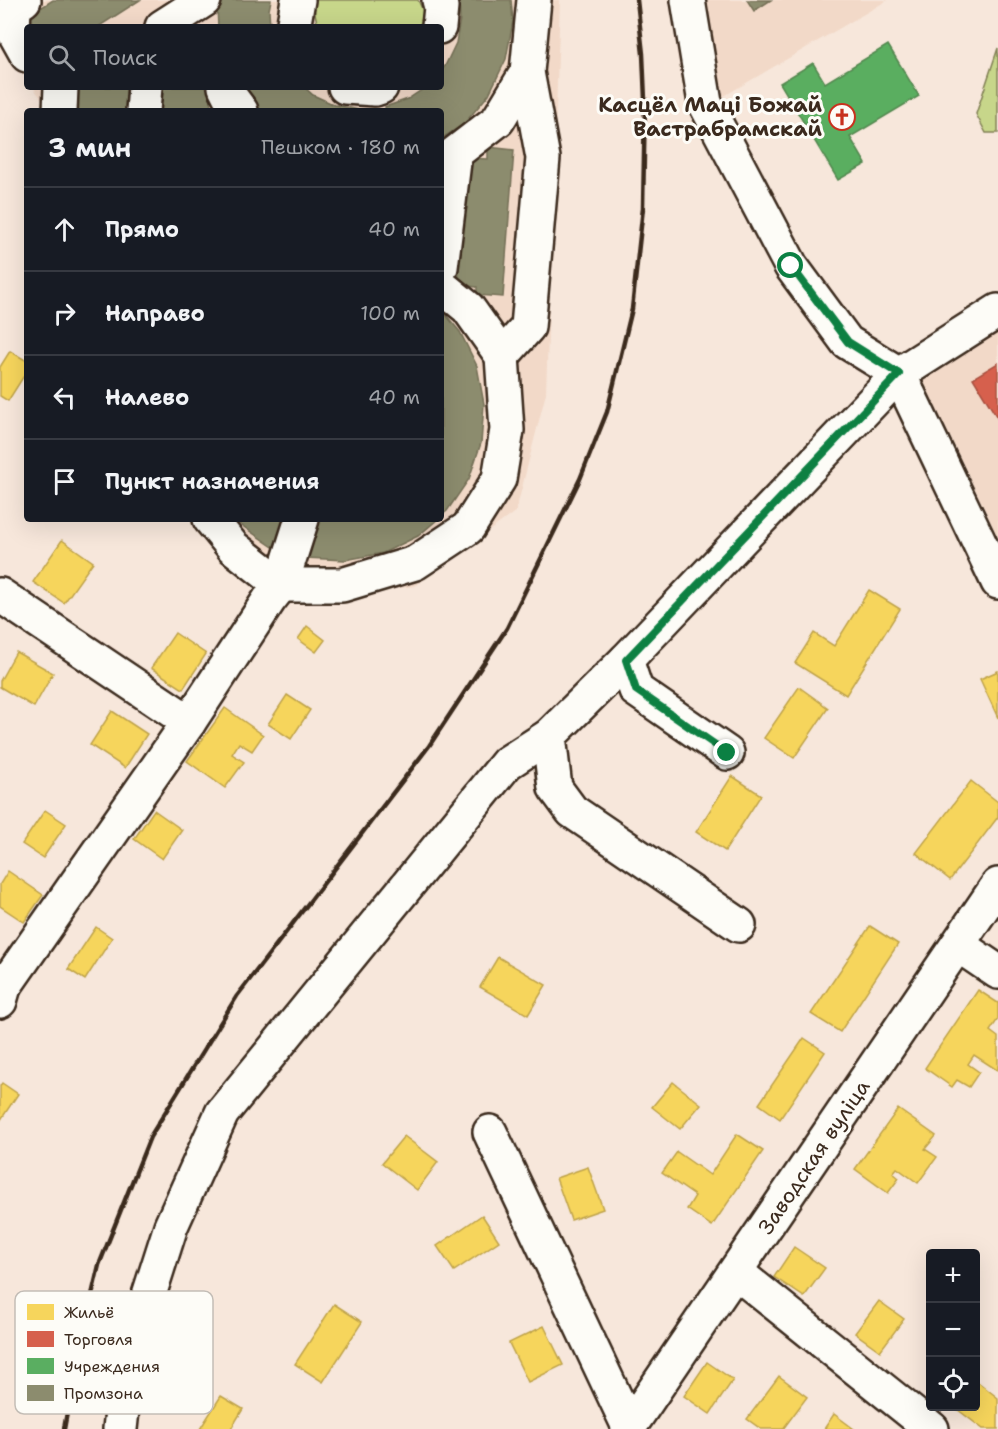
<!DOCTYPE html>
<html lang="ru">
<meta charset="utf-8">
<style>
body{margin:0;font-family:"Shantell Sans",sans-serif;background:#20242c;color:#f1f3f6}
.controls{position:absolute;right:18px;bottom:18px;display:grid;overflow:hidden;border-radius:6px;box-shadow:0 6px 24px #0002}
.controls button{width:54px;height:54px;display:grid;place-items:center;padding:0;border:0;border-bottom:2px solid #363941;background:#171b24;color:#f1f3f6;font:30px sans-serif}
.stop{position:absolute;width:18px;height:18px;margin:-14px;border:4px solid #0b8043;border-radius:50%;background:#fff}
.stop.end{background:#0b8043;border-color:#fff;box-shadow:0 2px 6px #0008}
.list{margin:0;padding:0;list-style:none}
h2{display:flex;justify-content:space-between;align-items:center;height:78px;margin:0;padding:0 24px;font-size:26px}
h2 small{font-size:20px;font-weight:400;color:#9ea1a6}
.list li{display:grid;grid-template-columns:39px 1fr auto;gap:18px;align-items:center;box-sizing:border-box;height:84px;padding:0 24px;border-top:2px solid #363941}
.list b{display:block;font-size:22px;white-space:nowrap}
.list em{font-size:20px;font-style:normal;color:#9ea1a6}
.icon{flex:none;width:33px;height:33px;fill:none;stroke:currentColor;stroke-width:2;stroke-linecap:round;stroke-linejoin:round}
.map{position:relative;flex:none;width:998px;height:1429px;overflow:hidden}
.search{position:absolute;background:#171b24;box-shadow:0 6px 24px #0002;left:24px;top:24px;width:420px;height:66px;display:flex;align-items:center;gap:15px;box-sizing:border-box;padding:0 21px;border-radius:6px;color:#9ea1a6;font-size:22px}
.panel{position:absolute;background:#171b24;box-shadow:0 6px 24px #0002;left:24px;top:108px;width:420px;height:414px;border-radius:6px}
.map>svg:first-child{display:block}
</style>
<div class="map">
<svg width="998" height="1429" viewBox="0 0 998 1429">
<rect width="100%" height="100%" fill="#f7e7db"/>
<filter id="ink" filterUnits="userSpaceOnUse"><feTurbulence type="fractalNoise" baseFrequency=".0167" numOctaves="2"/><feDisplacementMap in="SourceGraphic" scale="12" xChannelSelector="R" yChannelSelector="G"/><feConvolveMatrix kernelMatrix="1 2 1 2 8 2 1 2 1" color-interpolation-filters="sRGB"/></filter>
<g filter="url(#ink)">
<!-- built -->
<g fill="#f2d9c8">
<polygon points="0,0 560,0 546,393 516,511 415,586 287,604 233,570 190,519 441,519 441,111 50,111 33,87 441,87 441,27 27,27 27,79 0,42"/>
<polygon points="670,0 888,0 724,96 682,46"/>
<polygon points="998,325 998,537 920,374"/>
</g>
<!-- green -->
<g fill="#c7d68a" stroke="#818054" stroke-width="1.5">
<polygon points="312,0 418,0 424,13 419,27 318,27"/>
<polygon points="998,48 998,133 986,133 976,114"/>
</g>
<!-- homes -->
<g fill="#f6d55c" stroke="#bea249" stroke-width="1.5">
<polygon points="10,351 27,361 27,371 8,401 0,396 0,367"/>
<polygon points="62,540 93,562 64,603 33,582"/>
<polygon points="869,590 900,609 846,695 795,663 814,633 834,646"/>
<polygon points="307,626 325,640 316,652 298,639"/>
<polygon points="175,633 206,654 183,689 151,668"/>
<polygon points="16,652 53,673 34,707 0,687 0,681"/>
<polygon points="998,671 998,718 980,679"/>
<polygon points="799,687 828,708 794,758 764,738"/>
<polygon points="287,695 310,710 291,739 268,724"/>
<polygon points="225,708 263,735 252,751 239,743 232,754 244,762 225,788 187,761"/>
<polygon points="112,711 147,734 125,768 90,745"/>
<polygon points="732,776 761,795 725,851 696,832"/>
<polygon points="971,781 998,802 998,817 950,880 916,853"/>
<polygon points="45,810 66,824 43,858 22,844"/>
<polygon points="154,810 182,830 162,859 134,839"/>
<polygon points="8,871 43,895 24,922 0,906 0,884"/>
<polygon points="870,926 898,944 840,1032 811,1014"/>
<polygon points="96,927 112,938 85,980 68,969"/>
<polygon points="498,957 546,985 528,1015 480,987"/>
<polygon points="978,990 998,1003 998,1019 990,1031 998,1037 998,1069 997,1070 974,1055 968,1064 979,1072 969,1087 957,1080 952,1087 925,1068"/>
<polygon points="804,1038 825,1052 780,1119 759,1104"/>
<polygon points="673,1082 701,1104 680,1129 652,1107"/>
<polygon points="2,1083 18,1094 0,1121 0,1086"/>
<polygon points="898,1109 936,1136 925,1149 937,1157 918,1183 897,1168 893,1173 899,1178 888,1193 855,1169"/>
<polygon points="737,1134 763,1151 712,1226 687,1209 695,1196 662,1173 677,1152 710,1175"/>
<polygon points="404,1136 438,1162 417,1190 382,1163"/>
<polygon points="588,1167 603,1209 571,1220 556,1178"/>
<polygon points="482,1215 499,1241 454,1271 437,1246"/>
<polygon points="794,1247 825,1268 804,1297 774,1277"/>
<polygon points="879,1301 904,1319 880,1351 855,1333"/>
<polygon points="334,1304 362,1322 323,1382 295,1364"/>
<polygon points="544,1326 563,1365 528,1382 509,1343"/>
<polygon points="707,1362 733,1380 710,1414 684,1396"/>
<polygon points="779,1376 807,1397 783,1429 761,1429 747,1419"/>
<polygon points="978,1382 998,1398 998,1429 983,1429 957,1409 959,1406 976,1406 976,1385"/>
<polygon points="221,1396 243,1409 231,1429 200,1429"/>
<polygon points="834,1414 854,1429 824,1429"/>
</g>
<!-- shops -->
<polygon fill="#d6604d" stroke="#a8503f" stroke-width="1.5" points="998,363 998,419 973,378"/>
<!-- public -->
<polygon fill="#5aae61" stroke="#51864d" stroke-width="1.5" points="888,45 919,96 850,137 866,164 838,180 780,83 813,63 825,83"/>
<!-- industry -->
<g fill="#8c8c6e" stroke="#746f56" stroke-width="1.5">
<polygon points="53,0 140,0 98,27 27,27 20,21"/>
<polygon points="218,0 271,0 269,10 270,27 218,27 217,7"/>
<polygon points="459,0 511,0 513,21 506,59 489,94 464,124 441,139 441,111 386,111 385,107 408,99 426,87 441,87 441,71 445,66 456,43 460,19"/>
<polygon points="747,0 771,0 754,11"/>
<polygon points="75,87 126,87 125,111 74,111"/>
<polygon points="162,87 212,87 210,111 161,111"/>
<polygon points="236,87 304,87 313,95 335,105 364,111 253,111"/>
<polygon points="488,147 514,150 503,297 477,295 477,287 458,285 467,158 488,159"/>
<polygon points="441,309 460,332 477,366 484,404 481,443 469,479 447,511 441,516"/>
<polygon points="234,519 287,519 273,547 238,523"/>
<polygon points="314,519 438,519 418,536 383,553 345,560 306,558"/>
</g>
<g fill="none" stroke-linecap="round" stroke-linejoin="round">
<defs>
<g id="minor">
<polyline points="24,0 14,7 13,30 27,55"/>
<polyline points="439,0 441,7 439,27"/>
<polyline points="688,0 705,103 791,266 847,342 899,374"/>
<polyline points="162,27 204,0"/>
<polyline points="295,27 294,23 298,0"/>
<polyline points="225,87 229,95 241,111"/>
<polyline points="345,87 375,89 381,87"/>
<polyline points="60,111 61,87"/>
<polyline points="143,111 145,87"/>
<polyline points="441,164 498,120 527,72"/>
<polyline points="441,267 455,154"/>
<polyline points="502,356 528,327 543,158 527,72 534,0"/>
<polyline points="899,374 998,582"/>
<polyline points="210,519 233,547 281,585 342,585 415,563 468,528 499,479 507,430 502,356 468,308 441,286"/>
<polyline points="0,595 189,722"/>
<polyline points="626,660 636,690 727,753"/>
<polyline points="549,736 555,788 572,811 739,925"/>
<polyline points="958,945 998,972"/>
<polyline points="0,1001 4,987 189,722 269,600 281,585 302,519"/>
<polyline points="490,1132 629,1427"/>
<polyline points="736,1272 932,1429"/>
<polyline points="120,1429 127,1364 171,1226 222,1113 507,763 549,736 626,660 899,374 998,311"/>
<polyline points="628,1429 998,885"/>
</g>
</defs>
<!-- minor casing -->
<use href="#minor" stroke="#3b2a1e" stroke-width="38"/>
<!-- minor -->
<use href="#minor" stroke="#fdfcf7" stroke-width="33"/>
<!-- rail -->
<polyline stroke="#3b2a1e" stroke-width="4.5" points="64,1429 76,1363 99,1265 150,1137 237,996 429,746 507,628 580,479 607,412 632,309 643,208 645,100 643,54 637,0"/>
</g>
</g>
<g fill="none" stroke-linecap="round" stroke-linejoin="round" filter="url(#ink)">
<!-- route -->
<polyline stroke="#0b8043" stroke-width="8" points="727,753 636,690 626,660 899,374 848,342 791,266"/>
</g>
<!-- icons -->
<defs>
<symbol id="church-ring" viewBox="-11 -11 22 22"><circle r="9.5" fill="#fdfcf7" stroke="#c8321e" stroke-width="1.5"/><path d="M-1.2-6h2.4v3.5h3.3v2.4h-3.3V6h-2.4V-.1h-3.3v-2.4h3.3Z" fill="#c8321e"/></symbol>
</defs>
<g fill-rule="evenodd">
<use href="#church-ring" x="827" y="102" width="30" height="30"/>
</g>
<g text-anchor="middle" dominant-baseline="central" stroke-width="6" stroke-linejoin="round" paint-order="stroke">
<!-- poi labels -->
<g font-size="21" font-weight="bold" fill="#3b2a1e" stroke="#fdfcf7" text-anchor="end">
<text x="822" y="105">Касцёл Маці Божай<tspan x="822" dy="24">Вастрабрамскай</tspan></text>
</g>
<!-- street labels -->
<g font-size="21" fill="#3b2a1e" stroke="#fdfcf7">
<text transform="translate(814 1157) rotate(-56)">Заводская вуліца</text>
</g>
</g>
<!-- legend -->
<rect x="15" y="1291" width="198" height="123" rx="9" fill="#fdfcf7" stroke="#c3bdb6" stroke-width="1.5"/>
<rect x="27" y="1304" width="27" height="16" fill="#f6d55c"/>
<rect x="27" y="1331" width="27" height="16" fill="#d6604d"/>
<rect x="27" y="1358" width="27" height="16" fill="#5aae61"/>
<rect x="27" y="1385" width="27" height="16" fill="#8c8c6e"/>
<g font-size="16" fill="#3b2a1e">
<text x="64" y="1318">Жильё</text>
<text x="64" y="1345">Торговля</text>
<text x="64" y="1372">Учреждения</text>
<text x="64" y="1399">Промзона</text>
</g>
</svg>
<div class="controls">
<button>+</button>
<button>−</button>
<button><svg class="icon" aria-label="locate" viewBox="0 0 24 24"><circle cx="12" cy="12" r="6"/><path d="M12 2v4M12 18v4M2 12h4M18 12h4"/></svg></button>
</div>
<div class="stop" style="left:791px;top:266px"></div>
<div class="stop end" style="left:727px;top:753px"></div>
<div class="search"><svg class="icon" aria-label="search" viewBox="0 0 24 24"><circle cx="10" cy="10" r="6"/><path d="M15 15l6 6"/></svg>Поиск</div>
<section class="panel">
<h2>3 мин<small>Пешком · 180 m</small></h2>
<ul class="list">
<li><svg class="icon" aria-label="ahead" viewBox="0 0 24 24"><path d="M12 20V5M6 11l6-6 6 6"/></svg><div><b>Прямо</b></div><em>40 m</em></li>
<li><svg class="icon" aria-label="right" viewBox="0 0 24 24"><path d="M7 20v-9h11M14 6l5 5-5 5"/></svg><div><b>Направо</b></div><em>100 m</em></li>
<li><svg class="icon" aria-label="left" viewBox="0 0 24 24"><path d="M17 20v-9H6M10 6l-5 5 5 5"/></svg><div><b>Налево</b></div><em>40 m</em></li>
<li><svg class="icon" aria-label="arrive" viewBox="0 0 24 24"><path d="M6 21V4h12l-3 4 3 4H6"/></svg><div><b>Пункт назначения</b></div></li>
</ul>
</section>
</div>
